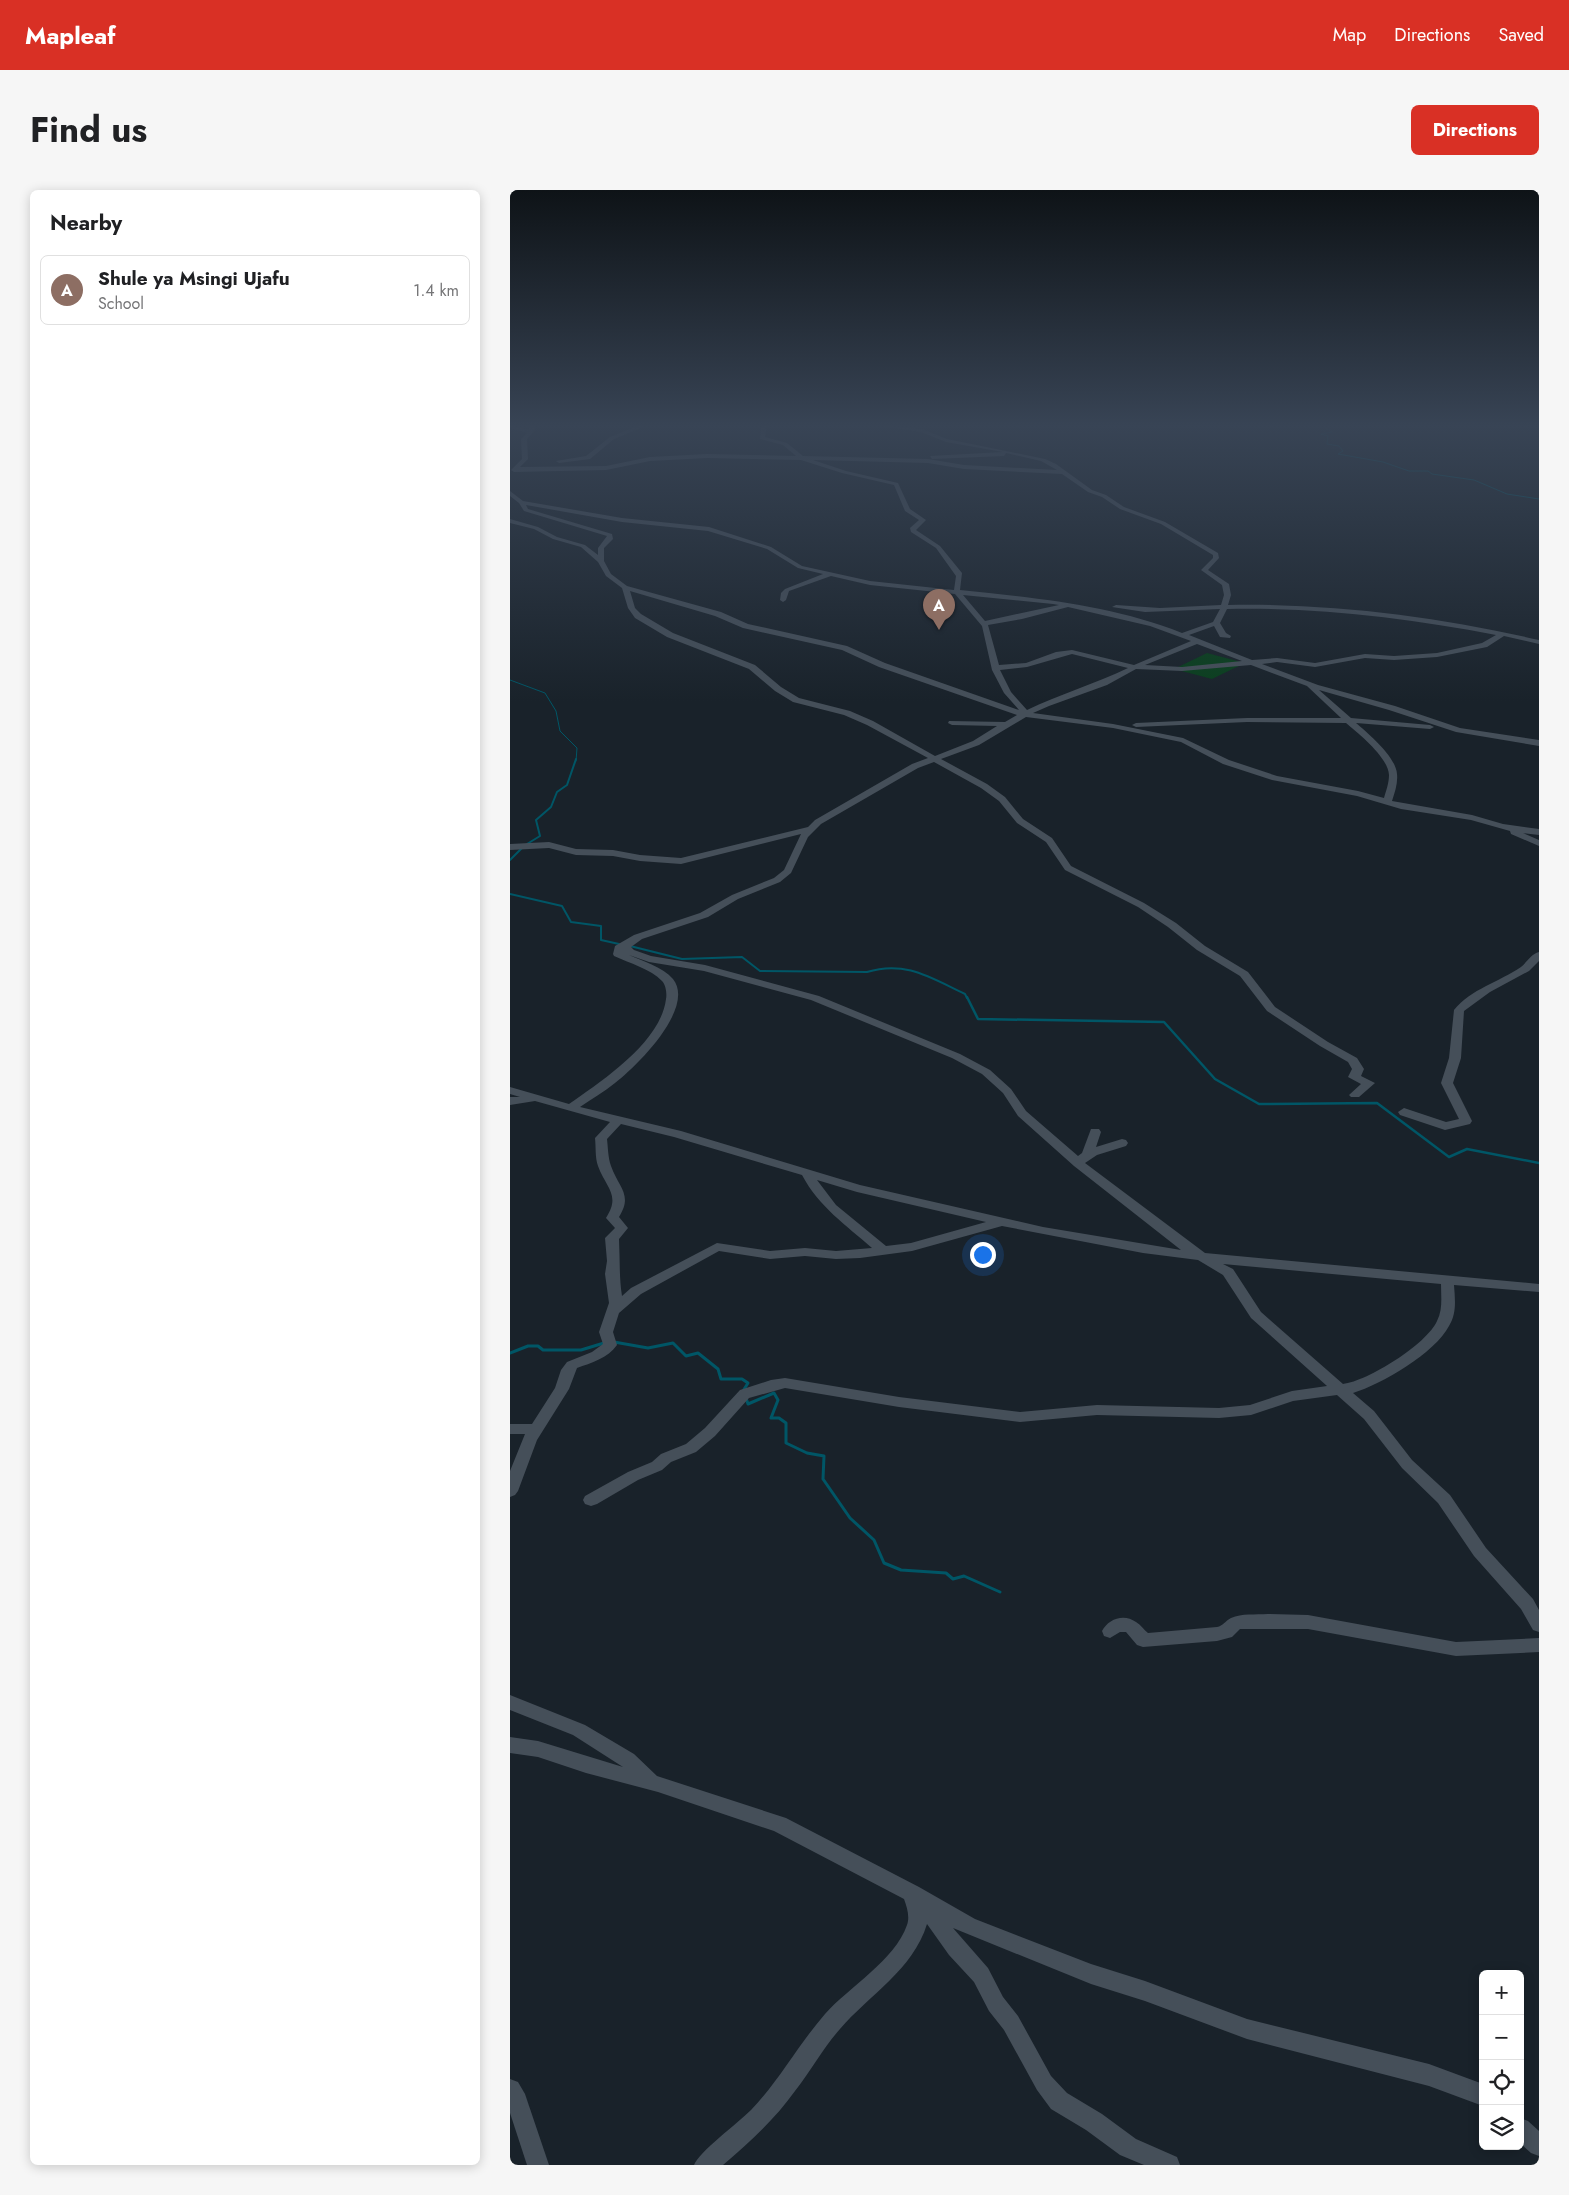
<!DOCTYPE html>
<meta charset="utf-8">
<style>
body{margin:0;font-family:Jost,sans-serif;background:#f6f6f6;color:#202124}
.controls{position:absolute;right:15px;bottom:15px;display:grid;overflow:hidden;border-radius:8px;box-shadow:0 2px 12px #0003}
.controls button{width:45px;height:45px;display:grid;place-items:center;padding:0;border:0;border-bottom:1px solid #e0e0e0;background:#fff;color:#202124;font:25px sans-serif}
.you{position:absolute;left:472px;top:1064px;width:18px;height:18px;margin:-12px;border:4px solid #fff;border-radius:50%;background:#1a73e8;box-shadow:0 0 0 8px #1a73e833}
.badge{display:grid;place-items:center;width:32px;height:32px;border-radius:50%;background:#d93025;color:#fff;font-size:16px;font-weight:700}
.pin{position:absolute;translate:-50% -41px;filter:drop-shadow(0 1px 2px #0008)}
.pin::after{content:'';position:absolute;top:26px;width:18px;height:15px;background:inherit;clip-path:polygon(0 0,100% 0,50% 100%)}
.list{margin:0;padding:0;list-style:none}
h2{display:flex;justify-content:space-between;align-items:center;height:65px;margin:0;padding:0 20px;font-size:21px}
h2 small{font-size:16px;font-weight:400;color:#757577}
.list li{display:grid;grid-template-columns:32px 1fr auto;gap:15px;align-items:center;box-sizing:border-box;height:70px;margin:0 10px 10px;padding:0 10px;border:1px solid #e0e0e0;border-radius:8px}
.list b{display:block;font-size:19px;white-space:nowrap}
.list p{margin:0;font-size:16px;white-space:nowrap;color:#757577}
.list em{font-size:16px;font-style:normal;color:#757577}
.icon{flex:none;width:28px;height:28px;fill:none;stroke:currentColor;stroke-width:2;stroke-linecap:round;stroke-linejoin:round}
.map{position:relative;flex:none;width:1029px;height:1975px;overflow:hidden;border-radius:8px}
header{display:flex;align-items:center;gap:30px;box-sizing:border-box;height:70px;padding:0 25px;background:#d93025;color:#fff}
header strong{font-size:24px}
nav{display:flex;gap:28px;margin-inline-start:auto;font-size:18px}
.intro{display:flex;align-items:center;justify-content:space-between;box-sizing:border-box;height:120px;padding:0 30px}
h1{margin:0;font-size:35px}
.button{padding:12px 22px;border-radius:8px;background:#d93025;color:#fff;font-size:18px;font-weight:700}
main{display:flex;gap:30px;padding:0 30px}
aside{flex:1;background:#fff;border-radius:8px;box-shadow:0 2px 12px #0003}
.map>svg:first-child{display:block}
</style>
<header>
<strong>Mapleaf</strong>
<nav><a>Map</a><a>Directions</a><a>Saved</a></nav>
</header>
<div class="intro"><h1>Find us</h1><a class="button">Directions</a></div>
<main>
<aside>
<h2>Nearby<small></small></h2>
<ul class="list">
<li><span class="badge" style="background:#8d6e63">A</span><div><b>Shule ya Msingi Ujafu</b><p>School</p></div><em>1.4 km</em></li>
</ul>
</aside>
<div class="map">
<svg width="1029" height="1975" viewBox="0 0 1029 1975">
<rect width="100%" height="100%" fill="#19222a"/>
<!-- green -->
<polygon fill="#093f1d" points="697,463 735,473 702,489 664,479"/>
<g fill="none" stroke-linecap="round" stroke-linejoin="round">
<!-- stream-far3 -->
<g stroke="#005666" stroke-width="1">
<polyline points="812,235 822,242 811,244 818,246 817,254 829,256 833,261 828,264 873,272 899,281 918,281 922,284 964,290 997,304 1029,309"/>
<polyline points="0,490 35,503 46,521 50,541 67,558 66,571"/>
</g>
<!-- stream-far2 -->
<g stroke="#005666" stroke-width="2">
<polyline points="17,654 30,646 26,630 41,617 47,602 57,595 66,569"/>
<polyline points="0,670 13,657"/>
<polyline points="0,704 52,716 61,732 91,736 91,750 109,754"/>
<path d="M120 756 172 769 232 767 250 781 357 782C395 770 421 788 455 804L457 808"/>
</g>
<!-- stream-far1 -->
<polyline stroke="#005666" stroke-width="2.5" points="457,807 468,829 654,832 705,889 749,914 867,913 939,967 957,959 1029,973"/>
<!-- stream -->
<g stroke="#005666" stroke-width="3">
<polyline points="104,1152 138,1158 163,1153 176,1166 188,1163 208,1179 211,1189 232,1189 238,1193 233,1201"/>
<polyline points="0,1163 18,1156 28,1156 33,1160 71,1160 94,1153"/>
<polyline points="236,1208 238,1214 264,1203 268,1210 261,1228 269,1228 276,1233 276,1253 297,1263 314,1266 313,1289 340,1328 364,1350 374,1373 391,1380 436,1383 443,1389 454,1386 490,1402"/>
</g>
<!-- minor -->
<g fill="#454f59" fill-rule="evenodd">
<path d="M0 235 19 240 18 235H24L25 240 17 249 18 269 10 277 96 276 140 267 197 264 286 266 273 255 250 249 251 235H257L255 247 277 253 293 266 418 269 454 275 547 280 531 271 496 263 494 266 422 269 420 266 493 262 436 252 411 242 365 235 412 239 437 249 535 269 546 274 582 300 596 305 614 317 655 332 708 363 709 368 698 380 719 394 721 405 718 415C823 413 928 427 1029 450V454L994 446 977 457 927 467 884 470 855 468 805 477 767 472 752 474 808 495 885 516 950 538 1029 550V556L946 542 879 520 809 500 841 528 920 535 924 537 920 539 846 533C859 544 886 567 887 584 888 593 885 602 882 611L962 625 993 634 1029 639V645L1013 643 1029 650V656L1001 644 1000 641 961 630 891 619 847 606 762 590 713 574 671 552 603 538 516 527 469 555 431 569 477 594 495 607 513 629 542 648 561 676 634 713 666 733 695 756 738 782 765 817 818 852 847 868 854 879 851 886 865 893 849 907H841L839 905 851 894 838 887 842 879 838 872 810 856 757 821 730 786 687 760 658 737 628 717 555 680 536 652 507 633 489 611 471 598 424 572 408 578 311 634 298 647 281 683 270 692 228 709 198 727 132 749 121 757 124 760 141 766 195 775 309 806 450 864 480 880 501 899 516 921 568 966 572 963 581 939H589L591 942 586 957 612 949 616 950 618 953 616 956 587 965 575 973 695 1063 1029 1094V1102L944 1095C945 1109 947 1123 939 1136 925 1163 872 1194 843 1203L864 1221 902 1270 940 1305 976 1358 1023 1409 1029 1420V1442L1023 1440 1011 1419 964 1366 928 1313 892 1278 854 1229 827 1205 783 1211 741 1225 709 1228 587 1225 510 1232 389 1217 275 1198 239 1208 205 1246 186 1262 161 1272 152 1280 128 1290 87 1314 81 1316 75 1314 73 1310 75 1306 118 1282 142 1272 151 1264 176 1254 195 1238 230 1200 261 1190 275 1188 389 1207 510 1222 587 1215 709 1218 740 1215 782 1201 817 1196 741 1128 713 1085 688 1070 633 1063 492 1036 402 1061 350 1068 326 1069 295 1066 260 1069 209 1061 131 1104 109 1123 103 1142 107 1155C98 1168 81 1173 67 1178L59 1199 27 1250 8 1301 5 1305 0 1307V1281L15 1244H0V1234H22L45 1198 51 1180 57 1172 82 1162 93 1154 89 1142 99 1113 95 1084 97 1071 95 1048 105 1038 96 1028C111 1005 96 998 88 976 85 968 86 957 85 948L100 932 25 911 0 915V907H10L0 904V897L59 914C92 891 151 852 156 809 157 804 156 795 152 791 141 779 119 773 104 766L103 764 105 756 124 745 190 723 222 705 264 688 274 680 291 644 171 674 130 671 103 666 66 665 39 658 0 660V654L39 652 66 659 103 660 130 665 171 668 298 637 305 630 402 574 418 568 357 535 334 525 283 512 265 501 239 479 157 447 125 428 118 418 112 398 96 386 88 372 71 357 43 349 24 339 0 333V329L28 337 47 347 75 355 88 365V358L97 346 14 321 9 313 0 306V301L13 311 112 328 199 337 261 357 292 376 360 391 444 400 446 386 426 358 401 342 400 338 409 330 395 321 384 295 332 283 291 270 197 268 140 271 96 280 4 282 1 280 12 269 11 249 17 243 0 238ZM303 270 418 273 454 279 552 284 578 302 592 307 610 319 651 334 703 365V368L691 380 712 395 714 405 711 415 650 418 606 415 602 417 635 422 710 419 703 432 672 443C601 415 526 408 450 400L452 383 430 356 406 340 416 330 400 319 388 293 336 281ZM16 315 112 332 198 341 257 359 288 378 313 384 275 399 271 403 270 410 273 412 276 410 279 401 321 386 360 395 445 404 472 436 482 480 494 503 509 520 375 473 337 456 238 434 211 422 117 396 101 384 94 371V358L103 349 102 344 18 319ZM120 401 205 426 233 438 332 460 369 477 507 525 495 532 439 531 438 533 442 535 487 536 463 551 425 566 363 531 340 521 289 508 271 497 245 475 163 443 131 424 125 418ZM453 405 543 414 549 415 475 431ZM558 417 640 436 681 451 624 475 562 460 546 462 516 473 489 475 478 435 512 429ZM717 419C807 417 898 428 986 445L972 453 927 463 884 466 855 464 805 473 767 468 742 470 679 445 704 436 710 447 720 448 721 446 716 443 710 433ZM687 454 732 471 672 477 635 475ZM562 464 618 478C585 494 550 504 517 520L501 502 490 480 517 477ZM741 475 797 496 831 528H737L626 533 622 535 626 537 737 532 836 533C849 544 878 567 879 585 879 593 876 601 874 608L848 601 767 586 719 570 673 548 603 534 523 523 539 516 597 495 626 479 672 481ZM119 765 139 772 194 781 301 810 442 868 472 884 493 903 508 926 564 976 671 1060 533 1037 350 995 171 941 70 917C81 909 94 902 105 893 126 877 186 818 163 789 153 777 132 771 119 765ZM111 934 164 947 292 985C309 1017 336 1035 362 1058L326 1061 295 1058 260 1061 207 1053 121 1098 112 1106C109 1087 110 1068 109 1049L118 1038 109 1027C123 1005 109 998 101 976 98 968 98 957 97 949ZM307 990 347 1002 476 1032 401 1053 376 1056 326 1015ZM713 1074 931 1094C931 1107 933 1119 927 1131 917 1154 858 1191 833 1194L751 1122 723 1079Z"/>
<polygon points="130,235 138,235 104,249 80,269 49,273 46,271 76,266 100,247"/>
<path d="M1029 762V771L1019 781 980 802 954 821 951 868 943 893 962 931 960 934 935 940 890 925 888 922 894 918 936 932 949 929 931 893 939 868 944 820C961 799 989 792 1011 777 1017 772 1021 764 1029 762Z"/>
<path d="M758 1424 798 1425 946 1452 1029 1448V1462L946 1466 798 1439H730L722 1447 707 1451 633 1457 627 1455 616 1442H610L600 1448 594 1446 592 1441C598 1429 614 1423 626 1432 631 1435 634 1440 638 1443L707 1437C713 1436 715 1431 721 1428 732 1423 745 1425 758 1424Z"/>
<path d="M0 1505 75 1535 124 1564 147 1586 276 1628 409 1697 465 1729 581 1774 635 1791 737 1829 919 1874 973 1894V1916L919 1896 737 1849 635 1811 581 1794 443 1738 478 1778 493 1807 508 1826 541 1886 557 1903 592 1924 626 1949 667 1967 670 1975H634L610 1965 576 1940 541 1919 527 1900 494 1840 479 1821 464 1792 439 1765 417 1734C403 1780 359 1805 330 1839 313 1858 301 1881 285 1901 265 1929 239 1953 213 1975H184C189 1962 228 1933 241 1920 269 1891 288 1855 315 1824 339 1797 385 1770 397 1735 400 1727 397 1717 394 1709L264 1641 148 1602 76 1583 28 1567 0 1563V1547L28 1551 113 1577 63 1545 0 1520Z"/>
<polygon points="0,1889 8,1892 15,1904 39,1975 17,1975 0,1923"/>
<polygon points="1010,1928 1018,1931 1029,1941 1029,1966 1021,1963 1010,1953"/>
</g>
</g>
<!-- sky -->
<linearGradient id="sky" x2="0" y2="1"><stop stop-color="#0e1317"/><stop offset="0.46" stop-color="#384455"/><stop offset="1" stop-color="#384455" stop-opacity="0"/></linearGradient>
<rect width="1029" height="512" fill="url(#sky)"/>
</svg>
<div class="controls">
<button>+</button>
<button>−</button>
<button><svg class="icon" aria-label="locate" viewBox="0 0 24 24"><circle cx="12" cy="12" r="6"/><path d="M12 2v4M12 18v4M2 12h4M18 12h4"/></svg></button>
<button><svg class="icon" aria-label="layers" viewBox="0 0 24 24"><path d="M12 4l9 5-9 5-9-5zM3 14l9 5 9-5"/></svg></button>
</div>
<div class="you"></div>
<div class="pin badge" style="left:429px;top:440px;background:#8d6e63">A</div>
</div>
</main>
